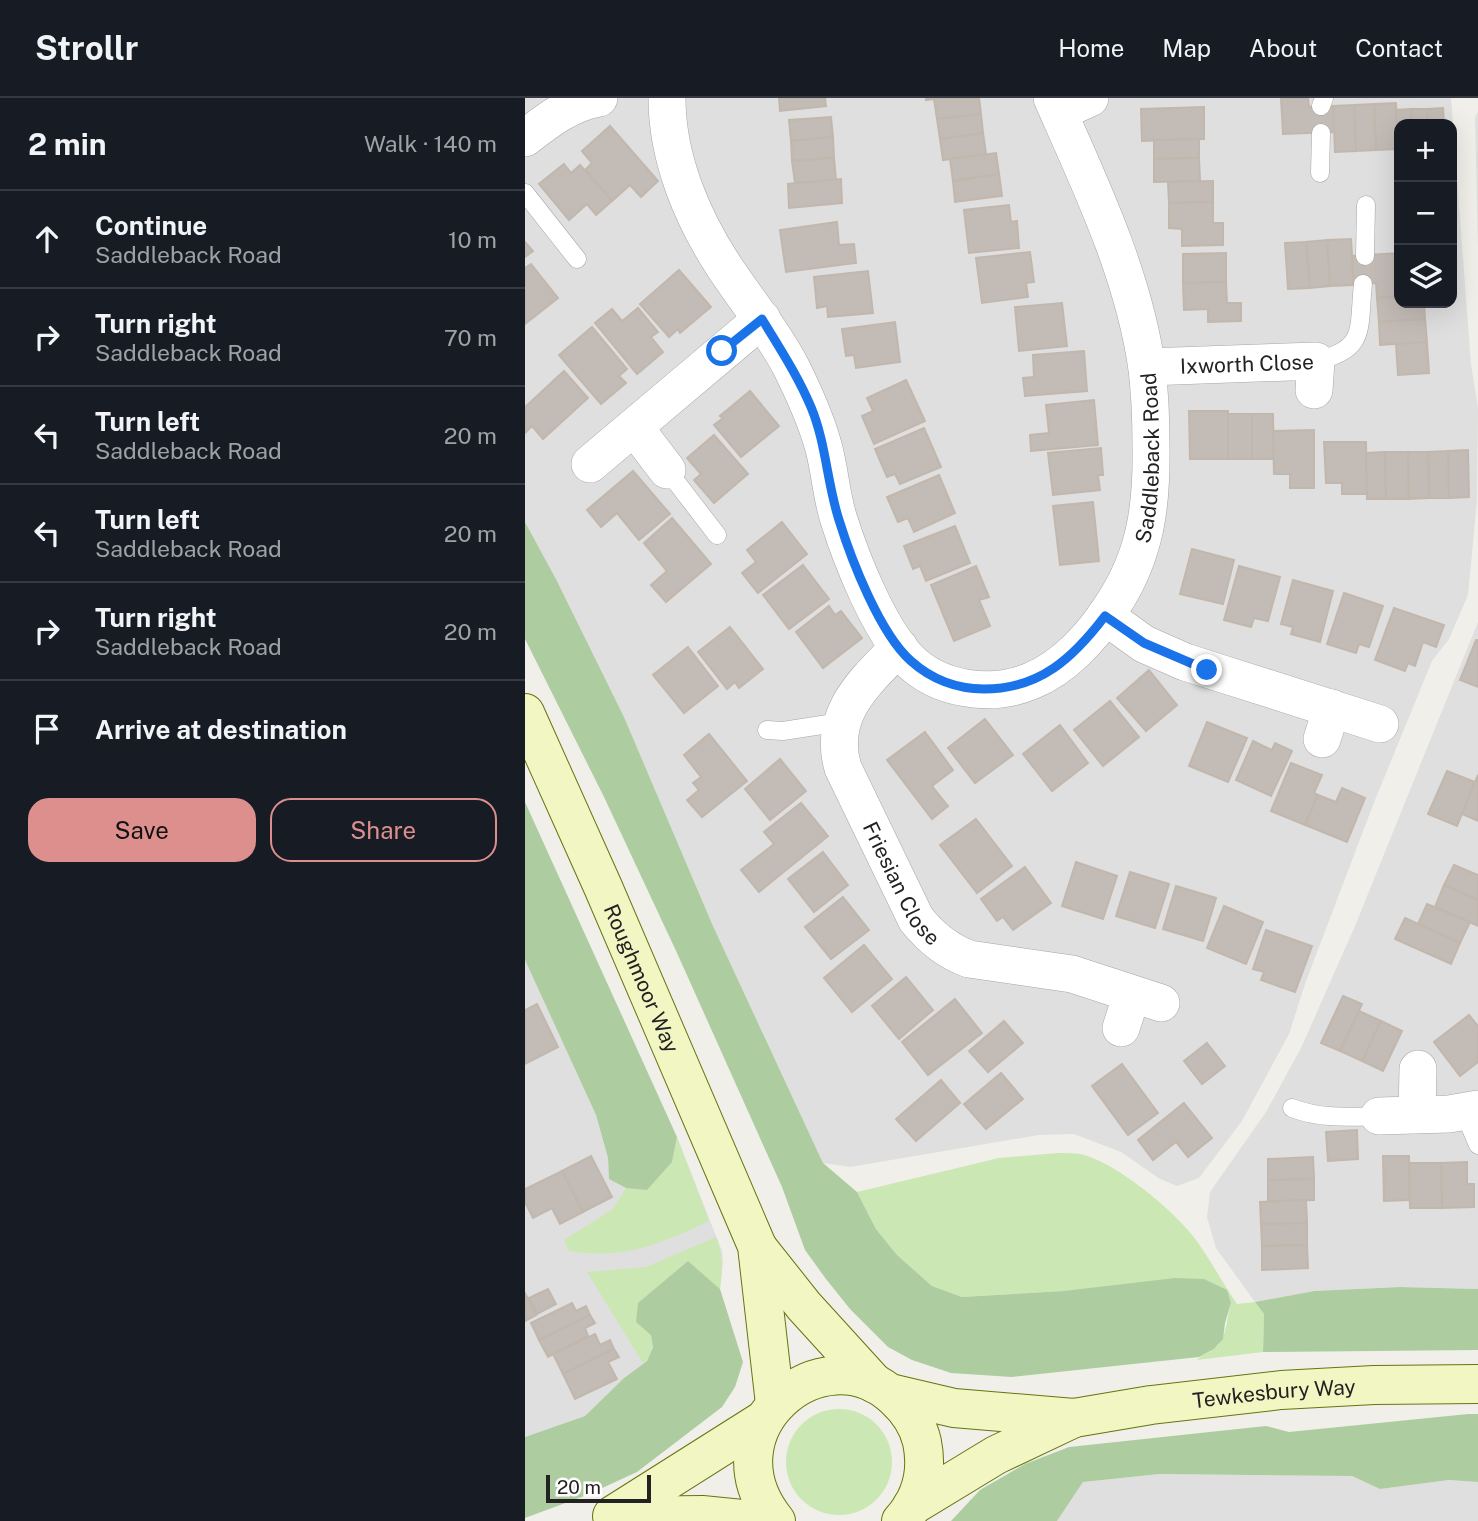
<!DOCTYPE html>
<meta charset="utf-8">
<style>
body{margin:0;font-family:"Public Sans",sans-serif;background:#20242c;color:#f1f3f6}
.controls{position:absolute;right:21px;top:21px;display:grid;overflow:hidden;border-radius:14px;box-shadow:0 7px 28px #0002}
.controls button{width:63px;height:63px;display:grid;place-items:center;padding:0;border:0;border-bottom:2px solid #363941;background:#171b24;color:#f1f3f6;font:35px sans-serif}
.scale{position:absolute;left:21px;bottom:18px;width:105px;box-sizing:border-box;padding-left:7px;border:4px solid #222;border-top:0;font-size:19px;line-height:24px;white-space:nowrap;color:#222;-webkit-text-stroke:5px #fff;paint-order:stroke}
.stop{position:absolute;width:21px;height:21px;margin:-16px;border:5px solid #1a73e8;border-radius:50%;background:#fff}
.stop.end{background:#1a73e8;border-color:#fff;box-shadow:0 2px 7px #0008}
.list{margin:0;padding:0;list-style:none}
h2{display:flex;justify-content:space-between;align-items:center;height:91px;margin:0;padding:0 28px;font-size:30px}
h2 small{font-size:23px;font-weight:400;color:#9ea1a6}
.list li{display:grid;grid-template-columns:46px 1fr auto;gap:21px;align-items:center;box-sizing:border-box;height:98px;padding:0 28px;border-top:2px solid #363941}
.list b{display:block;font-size:26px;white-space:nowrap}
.list p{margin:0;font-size:23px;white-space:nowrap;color:#9ea1a6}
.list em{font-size:23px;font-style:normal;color:#9ea1a6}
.actions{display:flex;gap:14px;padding:21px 28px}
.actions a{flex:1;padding:16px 0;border:2px solid #dd8f8e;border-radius:21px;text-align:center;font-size:24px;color:#dd8f8e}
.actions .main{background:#dd8f8e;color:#111}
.icon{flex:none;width:38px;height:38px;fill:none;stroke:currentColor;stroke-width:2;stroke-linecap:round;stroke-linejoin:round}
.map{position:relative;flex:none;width:953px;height:1423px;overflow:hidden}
header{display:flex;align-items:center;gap:42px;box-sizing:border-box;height:98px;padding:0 35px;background:#171b24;border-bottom:2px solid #363941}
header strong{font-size:33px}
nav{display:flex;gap:38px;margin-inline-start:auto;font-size:24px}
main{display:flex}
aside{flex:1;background:#171b24}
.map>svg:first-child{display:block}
</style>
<header>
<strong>Strollr</strong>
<nav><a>Home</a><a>Map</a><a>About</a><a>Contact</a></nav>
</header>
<main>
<aside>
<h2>2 min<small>Walk · 140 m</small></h2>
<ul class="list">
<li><svg class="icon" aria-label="ahead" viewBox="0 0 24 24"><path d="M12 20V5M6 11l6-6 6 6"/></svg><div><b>Continue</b><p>Saddleback Road</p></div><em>10 m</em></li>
<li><svg class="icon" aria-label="right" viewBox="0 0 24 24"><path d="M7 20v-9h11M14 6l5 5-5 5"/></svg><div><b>Turn right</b><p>Saddleback Road</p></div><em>70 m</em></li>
<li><svg class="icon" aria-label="left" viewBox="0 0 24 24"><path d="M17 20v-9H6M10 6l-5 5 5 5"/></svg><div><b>Turn left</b><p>Saddleback Road</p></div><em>20 m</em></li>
<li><svg class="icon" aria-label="left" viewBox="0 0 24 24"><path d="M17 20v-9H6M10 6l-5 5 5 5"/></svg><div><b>Turn left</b><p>Saddleback Road</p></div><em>20 m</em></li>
<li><svg class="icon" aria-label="right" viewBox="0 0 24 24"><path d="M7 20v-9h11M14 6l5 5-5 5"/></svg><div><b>Turn right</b><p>Saddleback Road</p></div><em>20 m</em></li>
<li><svg class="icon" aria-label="arrive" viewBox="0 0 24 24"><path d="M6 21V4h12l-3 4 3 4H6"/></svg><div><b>Arrive at destination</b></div></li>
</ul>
<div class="actions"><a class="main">Save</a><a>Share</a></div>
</aside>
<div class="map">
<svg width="953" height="1423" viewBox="0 0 953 1423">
<rect width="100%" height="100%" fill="#f1efe9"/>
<!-- residential -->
<g fill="#e0dfdf" fill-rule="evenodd">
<path d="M0 0H926L946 266 953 310 952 403 943 497 924 541 907 563 848 707 780 886 764 936 717 1023 674 1080 652 1088 635 1081 596 1054 549 1036 514 1037 325 1069 298 1065 188 828 99 619 31 481 0 424ZM874 26H927V205H874Z"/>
<polygon points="953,14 953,154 950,19"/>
<polygon points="953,524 953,1191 875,1189 789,1193 730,1204 691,1150 682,1119 685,1094 741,1014 776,950 830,828"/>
<polygon points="0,862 71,1017 83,1060 84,1081 147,1064 152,1039 197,1153 198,1165 195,1191 163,1163 122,1263 99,1280 60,1318 0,1339"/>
<polygon points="635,1376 827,1378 855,1391 924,1382 953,1384 953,1423 532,1423 558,1384"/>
</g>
<!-- grass -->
<g fill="#cbe7b4">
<path d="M152 1039 184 1123C135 1146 99 1162 44 1153L39 1142 88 1111 101 1090 122 1092 147 1064Z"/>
<path d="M533 1055C540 1055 548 1055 555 1056 589 1063 646 1110 668 1138 684 1159 697 1184 712 1206L730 1204 739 1216 738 1254 672 1262C677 1256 685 1255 691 1249 702 1240 702 1219 706 1205L539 1193 437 1199 407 1188 372 1157 351 1131 332 1094 474 1060Z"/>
<path d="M191 1139C199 1158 197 1172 195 1191L163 1163 113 1205C121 1223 137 1249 118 1265L62 1174 121 1169Z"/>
<circle cx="314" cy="1364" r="53"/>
</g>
<!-- forest -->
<g fill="#adcda1">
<polygon points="0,424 31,481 99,619 188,828 298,1065 332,1094 351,1131 372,1157 407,1188 437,1199 539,1193 650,1180 679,1181 702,1192 706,1205 700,1225 698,1241 689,1251 674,1259 487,1279 426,1275 387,1262 363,1249 325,1211 301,1181 280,1152 257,1089 152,855 79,699 0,541"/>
<polygon points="0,704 152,1039 147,1064 122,1092 101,1090 84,1081 83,1060 71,1017 0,862"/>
<polygon points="163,1163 195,1191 218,1264 210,1289 197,1309 112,1374 62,1397 0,1420 0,1339 60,1318 99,1280 122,1263 128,1249 126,1237 111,1224 113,1205"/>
<polygon points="875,1189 953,1191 953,1252 738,1254 739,1216 730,1204 789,1193"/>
<polygon points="943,1316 953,1316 953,1384 924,1382 855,1391 827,1378 635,1376 558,1384 532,1423 426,1423 455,1392 500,1366 544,1349 741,1328 764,1334"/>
</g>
<!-- building -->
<g fill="#c2bbb6" stroke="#c2b7ac" stroke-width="2">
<polygon points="254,0 300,0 301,8 255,13"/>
<polygon points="401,0 454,0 456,16 412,21 409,1 401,2"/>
<polygon points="756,0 783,0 784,9 808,8 809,34 758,36"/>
<polygon points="871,5 873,51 851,52 849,6"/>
<polygon points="849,6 851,52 831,53 829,7"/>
<polygon points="829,7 831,53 810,54 808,8"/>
<polygon points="679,9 679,41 617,43 616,11"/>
<polygon points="918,10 919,26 903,26 902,11"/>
<polygon points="886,11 887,26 874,26 873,59 871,12"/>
<polygon points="886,11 902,11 903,26 887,26"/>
<polygon points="456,16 458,35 415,41 412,21"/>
<polygon points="306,19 308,39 266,43 264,22"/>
<polygon points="85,28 133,83 116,99 105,87 87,103 60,72 67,65 57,53"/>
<polygon points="458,35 461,56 418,62 415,41"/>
<polygon points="308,39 309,60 267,63 266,43"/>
<polygon points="674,41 674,60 629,61 629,42"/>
<polygon points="471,55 474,76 428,83 425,61"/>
<polygon points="309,60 311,82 270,85 267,63"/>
<polygon points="674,60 675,83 629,84 629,61"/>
<polygon points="39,66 46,75 55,67 87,103 71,117 62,106 44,122 14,86"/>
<polygon points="474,76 477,98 430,104 428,83"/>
<polygon points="316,81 317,105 264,110 263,86"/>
<polygon points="688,83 688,104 644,105 643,84"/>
<polygon points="688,104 688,125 698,125 698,147 657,148 657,131 644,130 644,105"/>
<polygon points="484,107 486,124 492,123 494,150 444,155 439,112"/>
<polygon points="312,124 314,147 329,146 331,165 261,174 255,132"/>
<polygon points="826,141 829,187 805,188 802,142"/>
<polygon points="802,142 805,188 785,190 781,144"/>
<polygon points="0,144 8,153 0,159"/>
<polygon points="781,144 785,190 763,191 760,145"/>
<polygon points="505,154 509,184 501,185 503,199 457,205 451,160"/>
<polygon points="701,155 701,184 658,185 658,156"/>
<polygon points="874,155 874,198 852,200 851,185 829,187 827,158"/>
<polygon points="6,166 33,200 0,226 0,170"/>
<polygon points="154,172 186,209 155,235 153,231 144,239 115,206"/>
<polygon points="343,173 348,215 303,219 302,208 292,210 289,179"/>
<polygon points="701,184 702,205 716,205 716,223 683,224 683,211 659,212 658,185"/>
<polygon points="874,198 874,205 899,205 900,221 854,224 852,200"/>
<polygon points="537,205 542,248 494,253 490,209"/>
<polygon points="113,210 133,234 126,239 138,254 112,276 70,225 87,211 97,223"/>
<polygon points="900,221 902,244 855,247 854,224"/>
<polygon points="370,224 375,264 331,270 329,257 321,258 317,231"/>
<polygon points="67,229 102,271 94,278 101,285 76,306 34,257"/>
<polygon points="902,244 904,275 873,277 871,246"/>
<polygon points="559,253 562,293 500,298 498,280 509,279 508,257"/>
<polygon points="39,273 63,300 18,341 7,328 0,335 0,309"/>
<polygon points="381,282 400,323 349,346 337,318 348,313 342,300"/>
<polygon points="225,293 254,328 216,359 189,327 198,320 195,318"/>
<polygon points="569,302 573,347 506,353 505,337 524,335 521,307"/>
<polygon points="664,313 703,313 703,361 665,361"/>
<rect x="703" y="316" width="24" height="45"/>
<polygon points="727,316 748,316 749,361 727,361"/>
<polygon points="399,330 416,369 375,386 370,376 362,379 350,351"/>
<polygon points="789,332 789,390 765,390 765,376 749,376 748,333"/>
<polygon points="189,337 223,376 189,405 169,382 176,376 162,360"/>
<polygon points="799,344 841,344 842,396 817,396 817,385 801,385"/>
<polygon points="576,350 578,377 573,377 575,392 528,397 523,355"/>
<polygon points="943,352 944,399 924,400 923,353"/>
<polygon points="923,353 924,400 904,400 903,354"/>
<polygon points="860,354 861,401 842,401 841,355"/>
<polygon points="860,354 883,354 884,401 861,401"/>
<polygon points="883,354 903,354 904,400 884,401"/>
<polygon points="108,373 145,416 114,442 92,415 76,429 62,412"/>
<polygon points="414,377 430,415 389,434 383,420 373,424 362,399"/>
<polygon points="568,404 574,463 535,467 528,408"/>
<polygon points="147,420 186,466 141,504 126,487 142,473 119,445"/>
<polygon points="257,424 282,456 233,495 217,475 231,464 222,452"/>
<polygon points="430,428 445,465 401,483 395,468 388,471 379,448"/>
<polygon points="667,451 709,462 698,506 655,496"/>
<polygon points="278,467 304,501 264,531 238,497"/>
<polygon points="451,468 464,499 454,502 465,528 429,543 406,487"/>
<polygon points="714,468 755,479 743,523 729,520 726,529 699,522"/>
<polygon points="768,482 808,493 795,544 766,536 768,529 756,526"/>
<polygon points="819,495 858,508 844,549 834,546 831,555 802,546"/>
<polygon points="304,508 310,517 316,513 337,540 298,570 271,534"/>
<polygon points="869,510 919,527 911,549 898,544 890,568 883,565 880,573 850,562"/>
<polygon points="205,529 238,571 214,590 210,584 202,591 173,554"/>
<polygon points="951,542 953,542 953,589 935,582"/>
<polygon points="163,549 193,588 159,615 128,577"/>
<polygon points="624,572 652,607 621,633 592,600"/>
<polygon points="585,603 614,639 578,668 549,632"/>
<polygon points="460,621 488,657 450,685 423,650"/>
<polygon points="682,624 722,640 703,684 664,668"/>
<polygon points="535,627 563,665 527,693 498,656"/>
<polygon points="400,634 428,672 407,688 423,708 407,721 362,662"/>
<polygon points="184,636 222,683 177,719 162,702 174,692 168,685 176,679 159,657"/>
<polygon points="728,643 747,652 750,645 767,653 746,698 711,682"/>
<polygon points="255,661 281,693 245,722 220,691"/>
<polygon points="766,665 797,677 789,695 793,697 780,727 746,713"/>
<polygon points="922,673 950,684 932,728 903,716"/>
<polygon points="953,677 953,723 937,716"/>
<polygon points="817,690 840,700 822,744 780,727 793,697 811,704"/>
<polygon points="276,705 303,738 234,794 216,772 249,746 239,734"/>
<polygon points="451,721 487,768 452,795 415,747"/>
<polygon points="298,754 323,787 289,814 263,781"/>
<polygon points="551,764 592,778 578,821 537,808"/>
<polygon points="929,767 953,777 953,802 919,787"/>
<polygon points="500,769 526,805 488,832 478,819 472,823 456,801"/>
<polygon points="605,774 644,786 630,830 591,818"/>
<polygon points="919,787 953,802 953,828 910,809"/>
<polygon points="651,788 691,800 678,843 638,831"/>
<polygon points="318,799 344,832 306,861 280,829"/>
<polygon points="902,806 945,824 935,845 893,826"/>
<polygon points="699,808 738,824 721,866 682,850"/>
<polygon points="880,820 935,845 926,866 870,841"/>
<polygon points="741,832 787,848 770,894 736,882 739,874 728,871"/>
<polygon points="339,847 367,881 327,914 299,880"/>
<polygon points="381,879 408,912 374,941 347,908"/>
<polygon points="818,898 837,906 815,953 796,945"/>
<polygon points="430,901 457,935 403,977 377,944"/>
<polygon points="12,906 33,949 0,966 0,912"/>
<polygon points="834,913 856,923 837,963 815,953"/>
<polygon points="944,917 953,928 953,964 935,978 909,944"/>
<polygon points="479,923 498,945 463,974 444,953"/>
<polygon points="856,923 877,933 858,973 837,963"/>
<polygon points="682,945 700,968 677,986 659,963"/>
<polygon points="597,966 633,1015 603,1037 567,988"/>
<polygon points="476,975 498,1001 461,1031 439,1006"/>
<polygon points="416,982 435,1005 391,1043 371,1021"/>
<polygon points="659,1005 687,1040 663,1059 651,1044 628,1062 613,1042"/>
<polygon points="832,1032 833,1061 803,1063 801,1034"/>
<polygon points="66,1058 87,1099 58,1114 37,1073"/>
<polygon points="858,1058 884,1058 885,1102 859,1103"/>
<polygon points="788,1059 789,1081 743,1082 743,1061"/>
<polygon points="942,1064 942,1086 949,1086 949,1109 917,1110 916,1065"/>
<polygon points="884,1065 916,1065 917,1110 885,1110"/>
<polygon points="37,1073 58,1114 35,1126 27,1110 8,1120 0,1104 0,1091"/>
<polygon points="789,1081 789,1102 743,1103 743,1082"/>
<polygon points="781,1102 782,1125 736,1126 735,1104"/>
<polygon points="782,1125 782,1147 737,1148 736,1126"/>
<polygon points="782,1147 783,1170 737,1172 737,1148"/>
<polygon points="23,1191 31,1206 12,1216 4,1200"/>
<polygon points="0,1195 11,1217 0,1223"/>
<polygon points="47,1205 51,1213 61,1208 65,1217 14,1242 6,1225"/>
<polygon points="65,1217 70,1225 60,1230 63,1238 23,1259 14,1242"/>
<polygon points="70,1236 75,1247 85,1242 89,1251 38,1276 28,1256"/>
<polygon points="89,1251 94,1259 83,1264 92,1281 50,1301 38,1276"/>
</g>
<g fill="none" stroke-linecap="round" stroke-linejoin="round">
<defs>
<g id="lane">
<polyline points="796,8 799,0"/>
<polyline points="795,75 796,35"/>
<polyline points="0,95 52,161"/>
<polyline points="840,158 841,107"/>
<path d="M791 263C842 251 833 232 838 186"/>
<polyline points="142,372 192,437"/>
<polyline points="242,632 258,633 316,624"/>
<path d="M767 1010C795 1021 824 1019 854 1018"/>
<polyline points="939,1014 953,1047"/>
</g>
<g id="street">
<path id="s1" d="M142 0C142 60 167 120 200 170 222 203 248 234 266 269 279 295 290 319 298 347 305 371 306 398 314 422 327 463 353 528 382 560 412 592 466 600 506 583 539 570 568 538 587 508 621 457 627 407 626 348 626 322 625 296 622 271 609 177 565 86 527 0"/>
<polyline points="534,14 565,0"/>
<path d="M0 40C23 22 45 5 74 0"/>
<path id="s2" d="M622 269 791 263 789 292"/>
<polyline points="110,330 142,372"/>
<polyline points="65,366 237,221"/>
<polyline points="580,518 619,546 660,564 855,626"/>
<path id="s3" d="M374 549C340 584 302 616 318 670L391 821C406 840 422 853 444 861L547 876 636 905"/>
<polyline points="797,641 807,610"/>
<polyline points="596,930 607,896"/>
<polyline points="892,1016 893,971"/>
<polyline points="854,1018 924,1016 953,1011"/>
</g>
<g id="secondary">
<path id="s4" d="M0 615 78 789 232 1148 250 1306"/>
<polyline points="233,1150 279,1208 350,1286"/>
<path id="s5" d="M365 1295 429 1310 549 1320 626 1307 756 1292 849 1287 953 1286"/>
<polyline points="387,1408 471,1357 547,1321"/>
<polyline points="88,1417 240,1321"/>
<polyline points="87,1418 177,1417 239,1423"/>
<path d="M251 1423C178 1333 297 1231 370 1300 383 1312 393 1326 397 1344 403 1373 396 1401 376 1423"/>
</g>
</defs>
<!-- lane casing -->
<use href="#lane" stroke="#a6a6a6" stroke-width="19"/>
<!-- street casing -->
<use href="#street" stroke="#a6a6a6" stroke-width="38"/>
<!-- secondary casing -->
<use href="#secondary" stroke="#65750d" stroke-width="40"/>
<!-- lane -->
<use href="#lane" stroke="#fff" stroke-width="18"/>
<!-- street -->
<use href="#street" stroke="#fff" stroke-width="37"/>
<!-- secondary -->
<use href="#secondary" stroke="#f1f6c3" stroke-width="38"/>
</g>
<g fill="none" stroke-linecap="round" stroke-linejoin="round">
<!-- route -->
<path stroke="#1a73e8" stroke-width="9" d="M197 253 237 221C254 249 273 278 286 309 301 345 302 385 314 422 326 461 355 536 386 563 406 581 432 591 459 591 515 591 548 560 580 518L619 545 682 572"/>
</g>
<g text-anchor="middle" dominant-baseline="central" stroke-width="7" stroke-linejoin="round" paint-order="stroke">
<!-- street labels -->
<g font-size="21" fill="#222" stroke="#fff">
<text stroke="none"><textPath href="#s2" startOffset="100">Ixworth Close</textPath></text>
<text stroke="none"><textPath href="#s1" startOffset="1018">Saddleback Road</textPath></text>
<text stroke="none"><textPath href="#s3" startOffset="271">Friesian Close</textPath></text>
<text stroke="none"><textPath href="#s4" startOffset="290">Roughmoor Way</textPath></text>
<text stroke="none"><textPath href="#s5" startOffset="388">Tewkesbury Way</textPath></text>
</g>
</g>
</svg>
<div class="controls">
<button>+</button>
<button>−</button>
<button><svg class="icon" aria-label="layers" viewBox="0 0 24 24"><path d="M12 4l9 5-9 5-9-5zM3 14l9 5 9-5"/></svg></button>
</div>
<div class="scale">20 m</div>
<div class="stop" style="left:197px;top:253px"></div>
<div class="stop end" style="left:682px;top:572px"></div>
</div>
</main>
